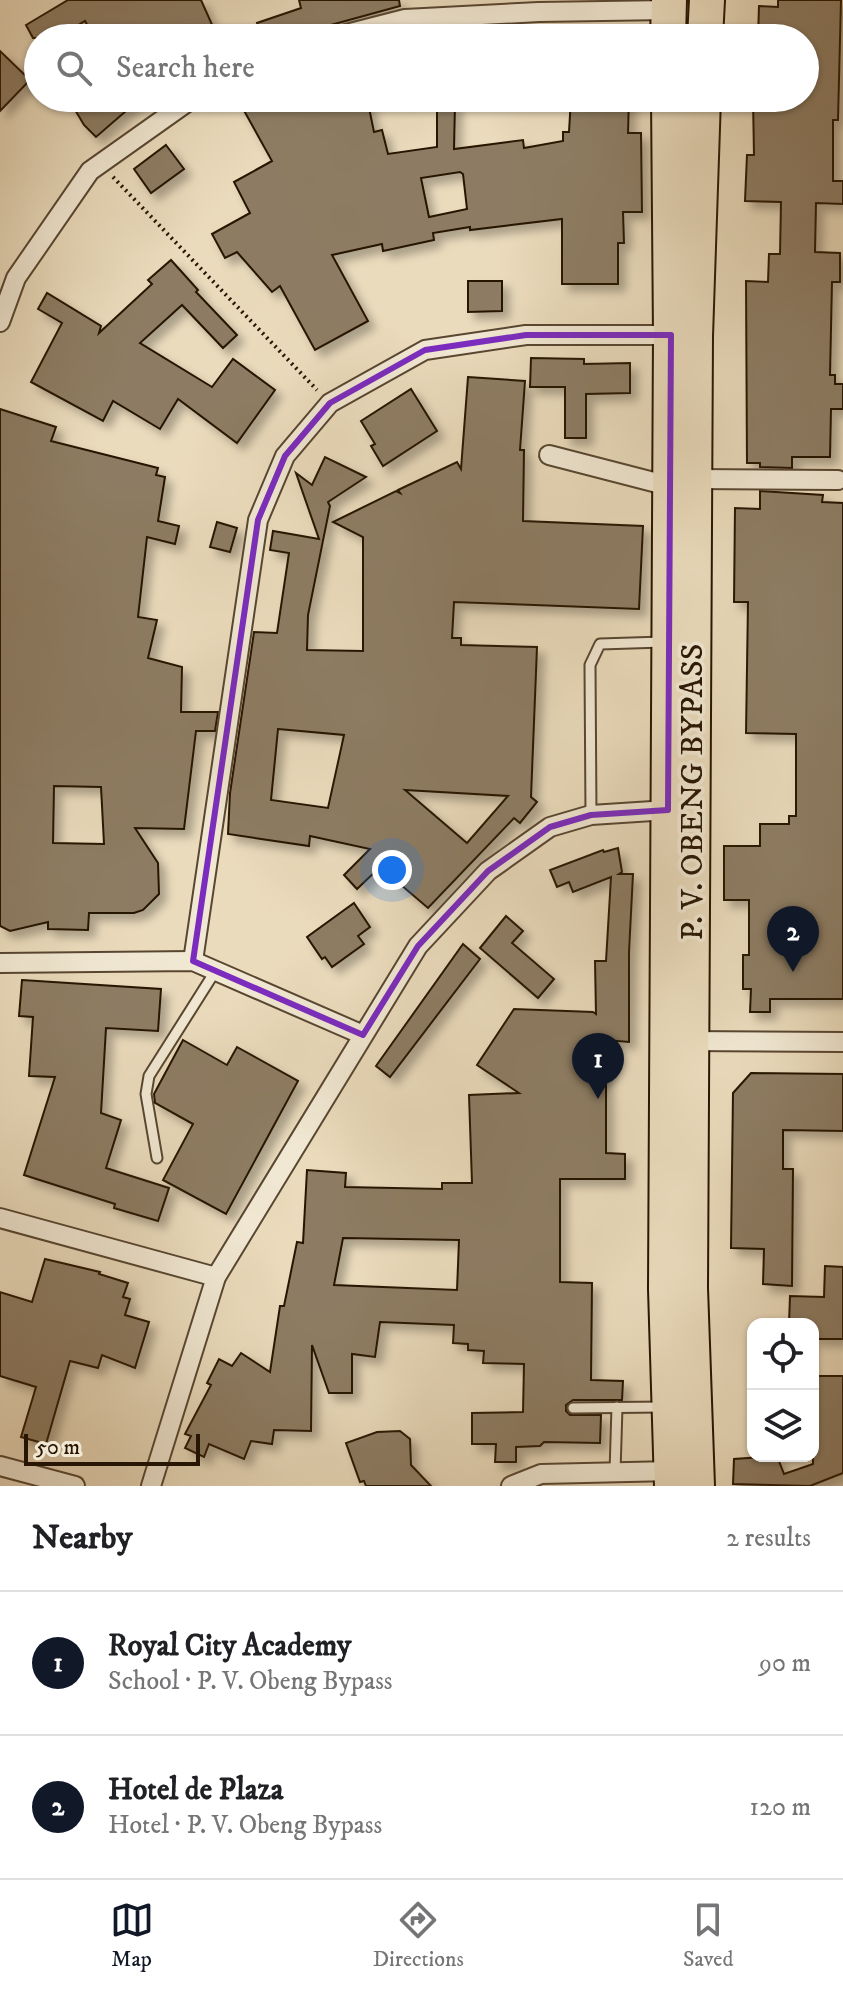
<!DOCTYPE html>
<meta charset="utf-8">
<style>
body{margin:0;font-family:"IM FELL DW Pica",serif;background:#f2f2f2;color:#202124}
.controls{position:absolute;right:24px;bottom:24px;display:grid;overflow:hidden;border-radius:16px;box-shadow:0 2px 6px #0004}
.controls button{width:72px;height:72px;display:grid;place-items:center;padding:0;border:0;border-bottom:2px solid #e0e0e0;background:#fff;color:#202124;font:40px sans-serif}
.scale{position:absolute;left:24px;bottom:20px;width:176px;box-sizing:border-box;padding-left:8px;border:4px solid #281503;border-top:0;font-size:22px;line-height:28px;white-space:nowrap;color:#281503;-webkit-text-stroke:6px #f1e8d3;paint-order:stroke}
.you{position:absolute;left:392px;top:870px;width:28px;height:28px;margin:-20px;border:6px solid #fff;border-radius:50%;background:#1a73e8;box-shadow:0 0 0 12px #1a73e833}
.badge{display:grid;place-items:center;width:52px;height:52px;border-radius:50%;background:#111827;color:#fff;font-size:26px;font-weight:700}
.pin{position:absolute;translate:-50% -66px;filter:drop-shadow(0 2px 4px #0008)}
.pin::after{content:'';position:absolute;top:42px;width:28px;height:24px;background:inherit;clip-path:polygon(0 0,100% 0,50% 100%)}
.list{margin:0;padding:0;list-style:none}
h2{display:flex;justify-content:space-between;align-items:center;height:104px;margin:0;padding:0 32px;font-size:34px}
h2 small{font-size:26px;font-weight:400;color:#757577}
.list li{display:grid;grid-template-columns:52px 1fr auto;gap:24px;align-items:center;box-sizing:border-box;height:144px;padding:0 32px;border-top:2px solid #e0e0e0}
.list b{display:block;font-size:30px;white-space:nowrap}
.list p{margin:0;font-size:26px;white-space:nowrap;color:#757577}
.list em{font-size:26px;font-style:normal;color:#757577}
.icon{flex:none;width:44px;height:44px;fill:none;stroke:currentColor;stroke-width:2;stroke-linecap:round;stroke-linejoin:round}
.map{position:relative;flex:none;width:843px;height:1486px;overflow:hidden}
.search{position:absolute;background:#fff;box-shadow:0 2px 6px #0004;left:24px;right:24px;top:24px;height:88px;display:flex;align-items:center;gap:20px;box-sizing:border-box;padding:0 28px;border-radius:44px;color:#757577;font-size:30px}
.sheet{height:392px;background:#fff}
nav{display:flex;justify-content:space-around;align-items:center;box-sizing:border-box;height:112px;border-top:2px solid #e0e0e0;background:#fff;font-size:22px;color:#757577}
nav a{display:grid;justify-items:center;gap:4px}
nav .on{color:#111827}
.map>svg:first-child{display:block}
</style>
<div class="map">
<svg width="843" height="1486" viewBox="0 0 843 1486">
<defs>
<filter id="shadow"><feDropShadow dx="7" dy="7" stdDeviation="4" flood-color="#0004"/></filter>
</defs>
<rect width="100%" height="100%" fill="#eadbbc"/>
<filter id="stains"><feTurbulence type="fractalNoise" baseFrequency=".0025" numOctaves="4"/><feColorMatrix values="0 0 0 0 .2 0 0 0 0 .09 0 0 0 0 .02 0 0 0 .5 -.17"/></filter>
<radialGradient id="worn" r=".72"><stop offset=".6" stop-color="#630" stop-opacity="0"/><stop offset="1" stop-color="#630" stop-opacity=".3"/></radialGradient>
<!-- building -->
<g fill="#8d7c63" stroke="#281503" stroke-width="2" fill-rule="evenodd" filter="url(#shadow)">
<polygon points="68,0 201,0 218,38 95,38 85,21 57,38 33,38 26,25"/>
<polygon points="299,0 399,0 400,6 309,31 308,27 274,38 262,38 257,23 301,8"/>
<polygon points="778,0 841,0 838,120 833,120 833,181 843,181 843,204 816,203 815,252 840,253 840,282 832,282 830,375 835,375 835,384 843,384 843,409 831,409 830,457 792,457 792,468 760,467 760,463 747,463 746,281 768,282 769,254 780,254 781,202 745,201 747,155 754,155 753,99 805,98 805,38 758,38 759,6 778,7"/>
<polygon points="0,51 30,80 0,111"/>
<polygon points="68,98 141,98 96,137 84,125"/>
<path d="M237 98H367L374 132 382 130 388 154 437 147V103H455L454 149 523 140 524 148 563 141V132H569L571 98H629L628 133H641L642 212H623L624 243H618V284H562V219L470 230V227L433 233 434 240 383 251 382 244 332 255 368 321 315 350 280 286 272 292 237 252 225 258 212 234 250 213 234 182 272 161ZM460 172 463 174 467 209 429 217 421 178Z"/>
<polygon points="166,145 184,169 151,193 134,169"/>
<polygon points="171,260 198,290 196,292 237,335 223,348 182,305 140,343 212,387 233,359 275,390 237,443 178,399 160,429 113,401 103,421 31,382 62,323 38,309 47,293 101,326 99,333 152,284 148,280"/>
<polygon points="468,281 502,281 502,311 468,312"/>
<polygon points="531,358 584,359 584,364 630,363 630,393 586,394 586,438 565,438 565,387 530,387"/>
<path d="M468 377 525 381 520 450H524L523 521 643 526 639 609 454 602 452 638H461V645L537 647 531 797 537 802 520 823 514 818 428 908 380 867 357 889 344 875 370 849 310 836 309 846 228 834 230 793 254 632 277 633 289 553 270 550 273 531 319 539 296 473 312 485 325 457 366 477 328 502 330 506 308 615 307 650 363 651V537L333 522 396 491 400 493 398 490 457 462 461 469ZM278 729 344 735 328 808 271 800ZM405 790 508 796 467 843Z"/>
<polygon points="411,389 437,431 383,466 371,446 375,444 361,421"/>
<path d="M0 409 56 427 51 441 158 468 156 475 165 477 158 521 179 526 175 544 147 537 138 617 157 620 148 658 182 667 181 712H218L215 731H196L184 829 135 828 158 863 159 894 143 910 134 913H89L88 930 48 929V922L10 931 0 926ZM54 786 101 787 104 844 53 843Z"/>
<polygon points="760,491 823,495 822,502 843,503 843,999 770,999 770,1012 750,1012 751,989 743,989 743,955 749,955 749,900 724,900 724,846 760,846 760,824 789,824 789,816 796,816 796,734 746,733 748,602 734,602 735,508 760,509"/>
<polygon points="217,522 237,528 230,552 210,547"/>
<path d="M618 848 622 872 619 874H633L629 952V1042L606 1040V1153L625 1154V1179H560V1282L592 1283 591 1380 623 1381 622 1400H573L566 1405V1411L570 1415H601L600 1443 544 1442 540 1446 516 1447V1462H495L496 1444H472V1413L523 1412 524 1364 483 1363 484 1351 468 1350V1344L453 1343 454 1325 380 1322 375 1357 352 1354V1393H329L312 1345 311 1431 274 1430 272 1444 251 1441 244 1459 209 1444 204 1457 185 1448 191 1436 185 1434 211 1385 207 1383 219 1359 232 1366 241 1353 270 1372 280 1306H284L297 1242 303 1243 307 1170 346 1173 345 1187 442 1189V1183H472L469 1095 519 1093 477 1065 514 1009 593 1012 596 1014 595 961H606L611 877 573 892 569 882 557 887 550 870 603 850 604 852ZM343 1238 459 1240 457 1290 334 1285Z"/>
<polygon points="354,903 370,927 358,936 364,944 332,967 325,957 322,959 307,937"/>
<polygon points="506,916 523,931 512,943 554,979 538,998 480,948"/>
<polygon points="463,944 480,959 390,1077 376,1066"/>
<polygon points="22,980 161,989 158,1031 106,1028 101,1113 121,1120 106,1168 169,1188 158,1221 114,1208 115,1204 24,1175 55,1077 29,1076 33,1017 19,1016"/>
<polygon points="183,1040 227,1065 237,1047 298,1081 226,1214 163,1180 193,1124 155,1103 154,1094"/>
<polygon points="751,1073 843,1074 843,1131 783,1130 783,1169 793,1169 792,1286 763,1284 764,1249 731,1248 733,1093"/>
<polygon points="45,1259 100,1272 99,1274 128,1283 123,1297 130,1299 125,1315 149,1322 135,1368 102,1355 98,1368 70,1361 46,1444 21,1437 36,1387 0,1376 0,1292 32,1302"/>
<polygon points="825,1266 843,1267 843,1339 813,1339 813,1324 789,1324 790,1296 824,1297"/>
<polygon points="813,1376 843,1376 843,1473 810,1486 733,1484 734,1459 777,1456 784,1474 813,1464"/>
<polygon points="400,1431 410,1439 411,1465 431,1486 366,1486 364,1481 360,1482 346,1443 377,1432"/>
</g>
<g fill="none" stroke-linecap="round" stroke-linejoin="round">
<defs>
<g id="lane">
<polyline points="591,815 590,665 600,644 663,642"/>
<polyline points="157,1158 146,1094 149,1076 216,970"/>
<polyline points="573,1408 662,1407"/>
<polyline points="615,1472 617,1407"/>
</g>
<g id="street">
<polyline points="331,38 405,19 539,12 668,10"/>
<polyline points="0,322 16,278 90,171 193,98"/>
<polyline points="549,455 669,486"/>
<polyline points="696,479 838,480"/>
<polyline points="193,961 258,520 285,456 330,403 425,350 526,335 671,335"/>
<polyline points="0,963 193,961 363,1035"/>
<polyline points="686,1041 843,1042"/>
<polyline points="0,1218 216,1277"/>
<polyline points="0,1466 75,1486"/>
<polyline points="151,1486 216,1277 418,946 488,871 550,827 591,815 668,810"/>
<polyline points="511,1486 541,1474 672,1471"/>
</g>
<g id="highway">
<polyline points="668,38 669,0"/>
<polyline points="705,38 707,0"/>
<polyline points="669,98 671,335 666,1289 672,1486"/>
<polyline points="697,1486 690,1288 695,336 703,98"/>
</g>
</defs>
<!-- lane casing -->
<use href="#lane" stroke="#584631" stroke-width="13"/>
<!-- street casing -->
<use href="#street" stroke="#584631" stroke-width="22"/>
<!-- highway casing -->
<use href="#highway" stroke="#281503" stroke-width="38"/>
<!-- path -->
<polyline stroke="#281503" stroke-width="4" stroke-dasharray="2 4" stroke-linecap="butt" points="113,177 317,390"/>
<!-- lane -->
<use href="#lane" stroke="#f1e8d3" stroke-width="9"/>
<!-- street -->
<use href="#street" stroke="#f1e8d3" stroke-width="18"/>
<!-- highway -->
<use href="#highway" stroke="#eadbbc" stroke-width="34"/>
</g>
<!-- marked area -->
<path fill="none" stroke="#7b2cbf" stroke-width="6" stroke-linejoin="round" d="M526 335H671L668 810 591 815 550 827 488 871 418 946 363 1035 193 961 258 520 285 456 330 403 425 350Z"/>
<g text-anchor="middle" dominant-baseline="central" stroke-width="7" stroke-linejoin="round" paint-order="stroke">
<!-- street labels -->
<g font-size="32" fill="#281503" stroke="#f1e8d3">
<text transform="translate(693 792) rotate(-90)">P. V. OBENG BYPASS</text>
</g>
</g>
<rect width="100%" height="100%" filter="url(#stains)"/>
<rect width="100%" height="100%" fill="url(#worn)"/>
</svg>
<div class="controls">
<button><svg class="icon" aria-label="locate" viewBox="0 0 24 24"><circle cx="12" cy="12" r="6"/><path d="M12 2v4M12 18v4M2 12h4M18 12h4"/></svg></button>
<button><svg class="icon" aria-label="layers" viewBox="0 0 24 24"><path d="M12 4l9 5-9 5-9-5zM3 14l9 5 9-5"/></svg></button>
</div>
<div class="scale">50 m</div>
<div class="you"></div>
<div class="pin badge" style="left:598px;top:1099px">1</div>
<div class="pin badge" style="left:793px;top:972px">2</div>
<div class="search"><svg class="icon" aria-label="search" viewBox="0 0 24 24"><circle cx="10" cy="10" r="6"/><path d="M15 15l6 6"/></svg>Search here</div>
</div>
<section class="sheet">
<h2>Nearby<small>2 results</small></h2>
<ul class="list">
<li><span class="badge">1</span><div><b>Royal City Academy</b><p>School · P. V. Obeng Bypass</p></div><em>90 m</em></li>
<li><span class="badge">2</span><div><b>Hotel de Plaza</b><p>Hotel · P. V. Obeng Bypass</p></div><em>120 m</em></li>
</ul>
</section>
<nav>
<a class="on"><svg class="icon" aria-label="map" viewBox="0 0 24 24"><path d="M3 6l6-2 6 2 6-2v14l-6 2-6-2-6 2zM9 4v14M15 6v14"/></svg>Map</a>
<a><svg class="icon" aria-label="directions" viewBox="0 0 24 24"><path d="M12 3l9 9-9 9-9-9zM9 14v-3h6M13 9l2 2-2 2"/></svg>Directions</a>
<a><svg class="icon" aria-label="saved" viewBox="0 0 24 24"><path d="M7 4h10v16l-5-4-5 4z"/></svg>Saved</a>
</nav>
